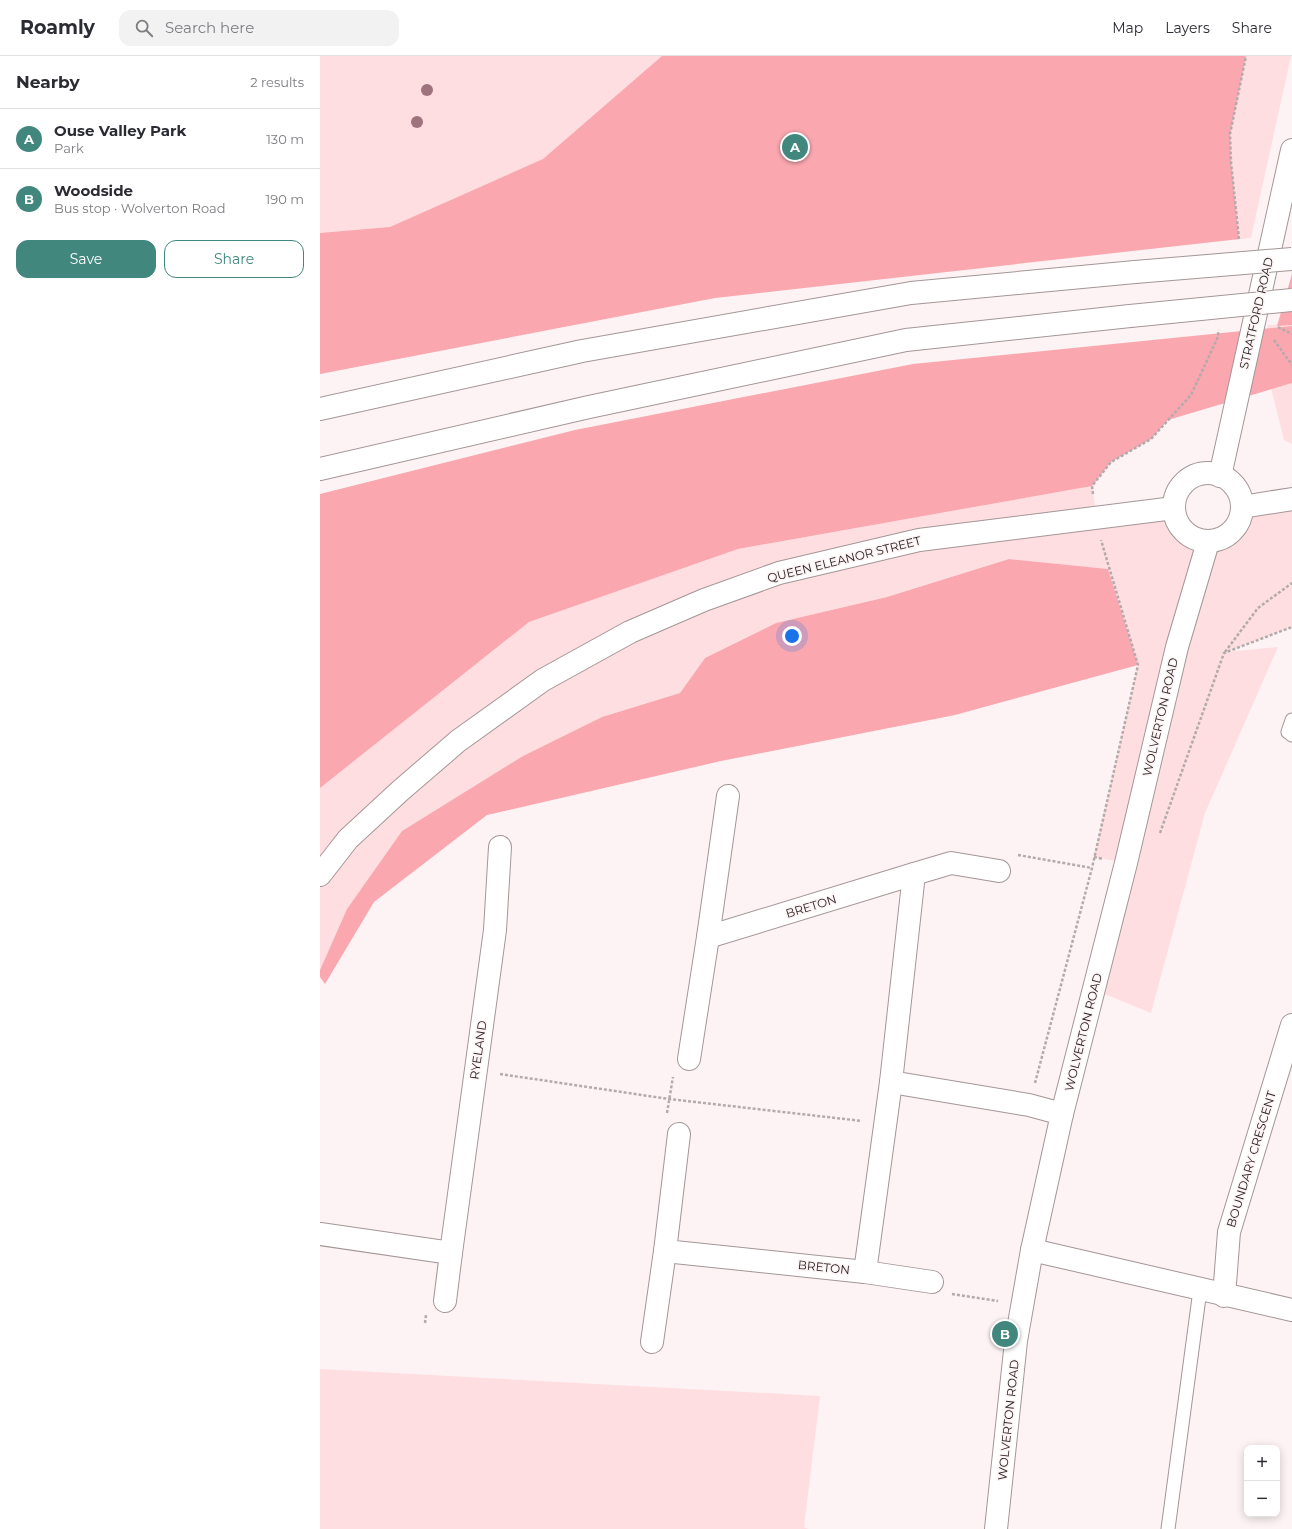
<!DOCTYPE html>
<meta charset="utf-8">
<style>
body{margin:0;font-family:Montserrat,sans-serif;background:#f2f2f3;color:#2b2b33}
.controls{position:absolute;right:12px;bottom:12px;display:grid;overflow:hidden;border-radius:8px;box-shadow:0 2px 10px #0003}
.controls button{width:36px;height:36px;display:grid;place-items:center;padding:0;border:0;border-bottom:1px solid #e1e1e2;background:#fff;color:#2b2b33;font:20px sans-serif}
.you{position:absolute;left:472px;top:580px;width:14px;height:14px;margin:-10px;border:3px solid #fff;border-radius:50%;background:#1a73e8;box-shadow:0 0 0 6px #1a73e833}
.badge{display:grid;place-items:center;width:26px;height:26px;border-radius:50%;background:#41877e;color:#fff;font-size:13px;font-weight:700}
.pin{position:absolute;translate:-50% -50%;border:2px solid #fff;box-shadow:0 1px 4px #0006}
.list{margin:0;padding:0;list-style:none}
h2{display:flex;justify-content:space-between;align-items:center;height:52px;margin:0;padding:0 16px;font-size:17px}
h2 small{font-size:13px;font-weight:400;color:#7c7c81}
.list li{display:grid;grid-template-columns:26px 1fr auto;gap:12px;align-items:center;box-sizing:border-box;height:60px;padding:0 16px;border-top:1px solid #e1e1e2}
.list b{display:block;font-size:15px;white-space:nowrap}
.list p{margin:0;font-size:13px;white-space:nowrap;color:#7c7c81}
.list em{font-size:13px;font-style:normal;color:#7c7c81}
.actions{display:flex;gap:8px;padding:12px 16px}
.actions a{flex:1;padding:9px 0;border:1px solid #41877e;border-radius:12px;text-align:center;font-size:14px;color:#41877e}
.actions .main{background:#41877e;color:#fff}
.icon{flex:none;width:22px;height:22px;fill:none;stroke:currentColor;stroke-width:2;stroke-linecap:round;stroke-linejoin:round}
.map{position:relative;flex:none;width:972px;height:1473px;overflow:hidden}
header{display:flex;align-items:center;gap:24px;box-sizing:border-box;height:56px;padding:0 20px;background:#fff;border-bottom:1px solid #e1e1e2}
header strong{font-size:19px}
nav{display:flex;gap:22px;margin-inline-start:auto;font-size:14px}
.search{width:280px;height:36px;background:#f2f2f3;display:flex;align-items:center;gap:10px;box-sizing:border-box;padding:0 14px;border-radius:12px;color:#7c7c81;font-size:15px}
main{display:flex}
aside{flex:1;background:#fff}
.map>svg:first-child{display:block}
</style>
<header>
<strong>Roamly</strong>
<div class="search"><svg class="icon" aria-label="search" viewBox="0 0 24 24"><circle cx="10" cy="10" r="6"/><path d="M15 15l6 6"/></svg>Search here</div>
<nav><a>Map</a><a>Layers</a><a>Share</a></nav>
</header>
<main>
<aside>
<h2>Nearby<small>2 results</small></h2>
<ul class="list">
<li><span class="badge">A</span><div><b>Ouse Valley Park</b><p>Park</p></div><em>130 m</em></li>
<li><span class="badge">B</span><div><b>Woodside</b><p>Bus stop · Wolverton Road</p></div><em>190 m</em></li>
</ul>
<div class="actions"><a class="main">Save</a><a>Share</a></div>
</aside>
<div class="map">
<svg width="972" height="1473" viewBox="0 0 972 1473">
<rect width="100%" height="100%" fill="#fdf3f4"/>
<!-- green -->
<g fill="#ffdee1">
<polygon points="0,0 971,0 931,182 667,210 395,242 247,268 0,318"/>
<polygon points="972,268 972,388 964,384 942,296 948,269"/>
<path d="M772 430 777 461 854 452C856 460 858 468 864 475 878 490 902 488 914 473 918 469 919 463 921 458L972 445V571L906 596 958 591 885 757 831 957 782 937 806 807 774 801 818 609 788 513 689 503 567 541 456 567 385 602 360 637 282 661 203 700 82 775 27 853 0 914V732L209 566 418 493Z"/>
<polygon points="0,1313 500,1340 484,1471 488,1473 0,1473"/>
</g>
<!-- forest -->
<g fill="#faa7b0">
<polygon points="342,0 926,0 910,78 911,107 919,183 395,242 0,318 0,177 70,171 223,103"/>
<polygon points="972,218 972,269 957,270"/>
<polygon points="972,270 972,327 848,364 831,383 791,406 772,430 418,493 209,566 0,732 0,438 255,374 593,308"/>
<polygon points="689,503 788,513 818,609 635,659 401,705 167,759 54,846 5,928 0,921 0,914 27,853 82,775 203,700 282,661 360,637 385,602 456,567 567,541"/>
</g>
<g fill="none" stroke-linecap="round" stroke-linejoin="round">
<defs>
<g id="lane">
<polyline points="972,664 968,676 972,679"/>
<polyline points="848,1473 880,1234"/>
</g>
<g id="street">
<polyline points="408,740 388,881 594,818 571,1026 709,1049 742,1058"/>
<polyline points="594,818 631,807 679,815"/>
<polyline points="369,1003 388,881"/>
<polyline points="359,1078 345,1195 545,1216 571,1026"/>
<polyline points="0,1178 131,1197 175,874 180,791"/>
<polyline points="712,1194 972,1254"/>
<polyline points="545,1216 612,1226"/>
<polyline points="904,1240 909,1176 972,969"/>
<polyline points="125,1245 131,1197"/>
<polyline points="332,1286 345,1195"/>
</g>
<g id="secondary">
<circle cx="888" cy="451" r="34"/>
<polyline points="900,420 972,94"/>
<polyline points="922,451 972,443"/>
<polyline points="0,819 28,783 80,735 138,685 223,624 310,576 384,544 459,517 599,484 854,452"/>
<polyline points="676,1473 696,1285 712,1194 742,1058 806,807 857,591 888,486"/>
</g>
<g id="highway">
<polyline points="0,353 262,295 591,237 815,216"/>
<polyline points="0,413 269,351 586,284 810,260"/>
</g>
</defs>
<!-- lane casing -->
<use href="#lane" stroke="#a49697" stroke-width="15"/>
<!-- street casing -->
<use href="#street" stroke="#a49697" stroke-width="24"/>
<!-- secondary casing -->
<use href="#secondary" stroke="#a49697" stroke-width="24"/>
<!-- highway casing -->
<use href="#highway" stroke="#a49697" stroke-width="24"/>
<!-- path -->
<g stroke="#b3abab" stroke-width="2.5" stroke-dasharray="3 2" stroke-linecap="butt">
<polyline points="919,183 911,106 910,78 926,0"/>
<polyline points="958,271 972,278"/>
<polyline points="954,284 972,309"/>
<polyline points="773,438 772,430 791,406 831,383 871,339 897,283 899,274"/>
<polyline points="905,596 938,552 972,527"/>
<polyline points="840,777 904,597 972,571"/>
<polyline points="698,799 772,812"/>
<polyline points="774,801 783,803"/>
<polyline points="180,1018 349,1043 542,1065"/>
<polyline points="715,1027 772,812 818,609 781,484"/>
<polyline points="347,1057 353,1021"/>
<polyline points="632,1238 678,1245"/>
<polyline points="105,1267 106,1259"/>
</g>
<!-- lane -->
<use href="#lane" stroke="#fff" stroke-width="13"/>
<!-- street -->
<use href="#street" stroke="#fff" stroke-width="22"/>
<!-- secondary -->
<use href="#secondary" stroke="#fff" stroke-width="22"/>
<!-- highway -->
<use href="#highway" stroke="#fff" stroke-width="22"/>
<defs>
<g id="highway-bridge">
<polyline points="815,216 972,203"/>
<polyline points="810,260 972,244"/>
</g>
</defs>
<!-- highway-bridge casing -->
<use href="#highway-bridge" stroke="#a49697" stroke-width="24" stroke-linecap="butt"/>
<!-- highway-bridge -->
<use href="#highway-bridge" stroke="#fff" stroke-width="22"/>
</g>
<!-- trees -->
<g fill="#9f737e">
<circle cx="107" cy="34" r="6"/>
<circle cx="97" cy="66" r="6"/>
</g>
<g text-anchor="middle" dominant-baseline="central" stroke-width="3" stroke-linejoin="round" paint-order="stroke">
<!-- street labels -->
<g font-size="12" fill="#221d1d" stroke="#fdf3f4">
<text transform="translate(936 257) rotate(-77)">STRATFORD ROAD</text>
<text transform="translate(524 503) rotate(-14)">QUEEN ELEANOR STREET</text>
<text transform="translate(840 661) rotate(-77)">WOLVERTON ROAD</text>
<text transform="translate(491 850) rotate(-17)">BRETON</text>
<text transform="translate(763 976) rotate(-76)">WOLVERTON ROAD</text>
<text transform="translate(158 994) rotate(-82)">RYELAND</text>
<text transform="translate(931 1103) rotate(-73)">BOUNDARY CRESCENT</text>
<text transform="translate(504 1211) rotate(6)">BRETON</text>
<text transform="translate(688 1364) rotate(-84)">WOLVERTON ROAD</text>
</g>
</g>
</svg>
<div class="controls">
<button>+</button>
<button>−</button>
</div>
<div class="you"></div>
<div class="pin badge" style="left:475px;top:91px">A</div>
<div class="pin badge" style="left:685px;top:1278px">B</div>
</div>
</main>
